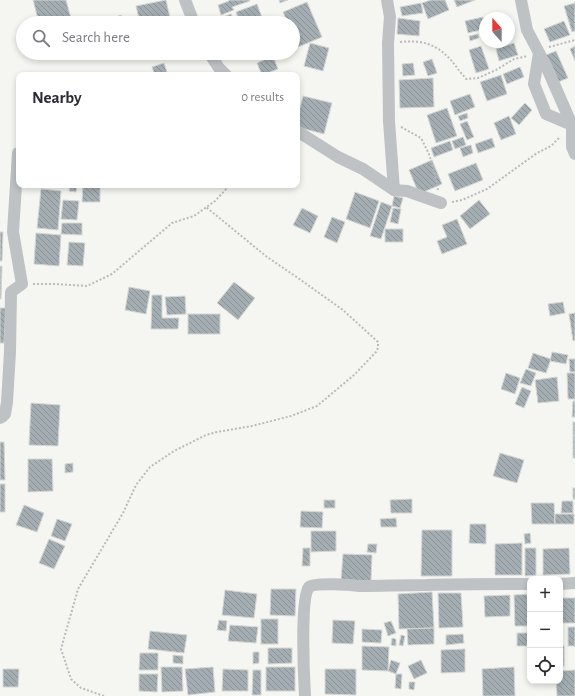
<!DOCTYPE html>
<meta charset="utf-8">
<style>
body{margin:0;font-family:"Alegreya Sans",sans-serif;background:#f7f7f7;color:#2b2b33}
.controls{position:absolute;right:12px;bottom:12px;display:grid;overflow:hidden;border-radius:8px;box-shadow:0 2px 6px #0003}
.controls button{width:36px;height:36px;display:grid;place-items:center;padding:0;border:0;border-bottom:1px solid #e1e1e2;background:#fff;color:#2b2b33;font:20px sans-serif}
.compass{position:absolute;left:479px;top:12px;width:36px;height:36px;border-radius:50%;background:#fff;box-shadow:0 2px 6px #0003;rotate:339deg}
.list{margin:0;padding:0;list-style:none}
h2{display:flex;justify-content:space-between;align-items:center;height:52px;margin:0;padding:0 16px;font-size:17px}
h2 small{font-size:13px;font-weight:400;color:#7c7c81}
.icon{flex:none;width:22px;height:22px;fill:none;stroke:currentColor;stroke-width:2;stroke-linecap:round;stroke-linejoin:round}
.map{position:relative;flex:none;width:575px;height:696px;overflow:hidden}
.search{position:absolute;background:#fff;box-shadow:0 2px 6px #0003;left:16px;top:16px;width:284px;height:44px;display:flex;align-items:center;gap:10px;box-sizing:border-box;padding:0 14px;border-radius:22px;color:#7c7c81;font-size:15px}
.panel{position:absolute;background:#fff;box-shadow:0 2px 6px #0003;left:16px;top:72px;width:284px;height:116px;border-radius:8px}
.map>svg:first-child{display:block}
</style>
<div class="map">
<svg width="575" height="696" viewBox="0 0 575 696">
<defs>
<pattern id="building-back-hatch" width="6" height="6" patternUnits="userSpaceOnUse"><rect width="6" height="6" fill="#a4aeb2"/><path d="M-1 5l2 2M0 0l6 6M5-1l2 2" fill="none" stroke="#899296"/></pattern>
</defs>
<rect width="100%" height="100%" fill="#f5f5f1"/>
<!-- building -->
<g fill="url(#building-back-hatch)" stroke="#d6d6d4">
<polygon points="33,0 66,0 72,22 69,23 39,23"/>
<polygon points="166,0 171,22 164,23 140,23 136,6"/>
<polygon points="229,0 249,0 250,1 232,7 234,10 221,15 218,5 229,1"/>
<polygon points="279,0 288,0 280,3"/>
<polygon points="431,0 445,0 449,10 428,19 422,3"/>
<polygon points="454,0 475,0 457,7"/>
<polygon points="307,2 322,37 298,47 293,36 293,23 288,23 283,12"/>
<polygon points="421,3 423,13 402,16 400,7"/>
<polygon points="575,3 575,31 572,32 564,6"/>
<polygon points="257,4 264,23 240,23 236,12"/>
<polygon points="231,14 235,23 208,23"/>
<polygon points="121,15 125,23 101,23"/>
<polygon points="483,17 485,29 468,33 465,21"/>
<polygon points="398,18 420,21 419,36 397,34"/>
<polygon points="564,21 570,35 550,42 544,29"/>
<polygon points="478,34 479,38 470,41 469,36"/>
<polygon points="310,43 329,48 323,71 304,66"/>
<polygon points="514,43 518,55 499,61 496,49"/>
<polygon points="481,46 489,69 476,73 469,50"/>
<polygon points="575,46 575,61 570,49"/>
<polygon points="556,51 568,78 553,84 541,57"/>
<polygon points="113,53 126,53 114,58"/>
<polygon points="251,53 264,53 253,57"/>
<polygon points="273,56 278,69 262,75 257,63"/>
<polygon points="432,59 437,73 428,76 423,62"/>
<polygon points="164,63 168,75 155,75 152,67"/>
<polygon points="413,63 415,75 403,76 402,64"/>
<polygon points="520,67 524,77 507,84 503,74"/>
<polygon points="501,75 507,94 487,101 480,82"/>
<polygon points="433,78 434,107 400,108 399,80"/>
<polygon points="470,94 475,107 455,115 450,101"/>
<polygon points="303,96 332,103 324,134 297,127 297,120"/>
<polygon points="525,103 532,110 519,125 511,118"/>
<polygon points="447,108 457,136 436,143 427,115"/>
<polygon points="467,113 468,118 460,121 458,116"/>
<polygon points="509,116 516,134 501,140 494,123"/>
<polygon points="467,121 474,137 467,140 460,124"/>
<polygon points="463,137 466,145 455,149 452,141"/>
<polygon points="492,138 495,147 478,153 475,144"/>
<polygon points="450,141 453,150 434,157 431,148"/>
<polygon points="471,145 473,153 463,157 460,148"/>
<polygon points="432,160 442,184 419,194 409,170"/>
<polygon points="476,163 483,180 455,191 448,174"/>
<polygon points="83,185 100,185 100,202 82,202"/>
<polygon points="70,186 77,186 76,192 69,191"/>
<polygon points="41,189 61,191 58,230 37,228"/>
<polygon points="355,192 379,201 370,228 346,219"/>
<polygon points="394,196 403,198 400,208 392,206"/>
<polygon points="63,200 79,201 77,220 61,219"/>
<polygon points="479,200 490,214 470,229 460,216"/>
<polygon points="381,202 392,206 381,239 370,236"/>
<polygon points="302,208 318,216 310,233 293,225"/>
<polygon points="393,208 401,209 398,224 390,222"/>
<polygon points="332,217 345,222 337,243 324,237"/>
<polygon points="457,219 467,244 442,254 437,241 447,237 442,225"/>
<polygon points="62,223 82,223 82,235 61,234"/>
<rect x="385" y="229" width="18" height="13"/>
<polygon points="0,232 3,232 2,261 0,261"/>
<polygon points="36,233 61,235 59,266 34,264"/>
<polygon points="69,242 85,243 83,266 67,265"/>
<polygon points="0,266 2,266 1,299 0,299"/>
<polygon points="234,282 255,298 238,320 217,303"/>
<polygon points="129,287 150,291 146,314 125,310"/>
<polygon points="152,295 162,295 162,318 179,318 178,329 151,329"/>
<polygon points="185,296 186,314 167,315 165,297"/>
<polygon points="563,302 565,313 550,316 548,304"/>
<polygon points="0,308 6,308 4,343 0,343"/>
<polygon points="575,313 575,340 573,341 569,314"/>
<rect x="188" y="314" width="32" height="20"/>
<polygon points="552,352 568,355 566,364 550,361"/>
<polygon points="533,353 551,359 546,373 528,368"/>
<polygon points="569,359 575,359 575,372 570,372"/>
<polygon points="526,369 536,373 531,386 520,383"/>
<polygon points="506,373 520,378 515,394 501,389"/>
<polygon points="567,373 575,373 575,399 568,399"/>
<polygon points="557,377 559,401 538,403 535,380"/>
<polygon points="522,387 531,391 524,408 515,404"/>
<polygon points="573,401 575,401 575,417 572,417"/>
<polygon points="31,403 60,405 58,446 29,445"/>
<rect x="573" y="422" width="2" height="14"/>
<rect x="573" y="436" width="2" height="22"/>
<polygon points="0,442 4,442 5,480 0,480"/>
<polygon points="500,453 524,460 517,483 493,476"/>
<polygon points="28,459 52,459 53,491 28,492"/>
<polygon points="73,463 73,472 65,473 65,464"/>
<rect x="0" y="484" width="5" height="28"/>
<rect x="573" y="488" width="2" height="11"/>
<polygon points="412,499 412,513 391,513 390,500"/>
<rect x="324" y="500" width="11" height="8"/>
<polygon points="562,501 573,501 573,513 561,513"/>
<polygon points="531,503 554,503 555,524 532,524"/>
<polygon points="24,505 44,513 37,532 16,525"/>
<polygon points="301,511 323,512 322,528 300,527"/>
<rect x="555" y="514" width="19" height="10"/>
<polygon points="396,518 397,527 381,527 380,519"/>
<polygon points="57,519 72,524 65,541 51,536"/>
<polygon points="470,524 486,524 486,544 469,543"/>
<polygon points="422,530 452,530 452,576 421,576"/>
<polygon points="311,531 336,531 336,551 311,552"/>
<polygon points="530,533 531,543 525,544 524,534"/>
<polygon points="49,539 65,546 54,569 39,563"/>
<polygon points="522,543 522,575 495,575 495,544"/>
<polygon points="368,544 377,544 376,553 367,552"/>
<polygon points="303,548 310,548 310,566 302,566"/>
<polygon points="525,548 536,548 536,575 525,576"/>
<polygon points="569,548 570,574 543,575 543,549"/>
<polygon points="343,554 372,555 371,581 341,580"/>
<polygon points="271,589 296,589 295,616 270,615"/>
<polygon points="225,590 257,594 254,618 222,615"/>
<polygon points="432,592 434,628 399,629 398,594"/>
<polygon points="438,593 461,593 463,627 439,628"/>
<polygon points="530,594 530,626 515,626 514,595"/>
<polygon points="510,595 510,616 485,617 484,596"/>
<rect x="560" y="598" width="15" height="25"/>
<rect x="261" y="619" width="17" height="25"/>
<polygon points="219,620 227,621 226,631 217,630"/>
<polygon points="333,620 355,621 353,644 332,643"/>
<polygon points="391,621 396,633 388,636 384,623"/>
<polygon points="230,625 258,627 256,643 228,641"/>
<rect x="568" y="627" width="7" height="19"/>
<polygon points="434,628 434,644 408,645 407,629"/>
<polygon points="362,629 382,630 381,643 362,642"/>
<polygon points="150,631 187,635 184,653 148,649"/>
<rect x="517" y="633" width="13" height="13"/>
<polygon points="463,634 464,643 446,645 446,635"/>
<polygon points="401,635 405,636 403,646 399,645"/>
<polygon points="392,638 396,639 396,646 391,645"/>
<polygon points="362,646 389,647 388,671 362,670"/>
<rect x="560" y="646" width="4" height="20"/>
<polygon points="268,648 292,648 292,663 268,664"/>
<polygon points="465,649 465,672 441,673 441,650"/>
<polygon points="253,652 259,652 259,663 253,664"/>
<polygon points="140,653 158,653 158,670 139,670"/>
<polygon points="173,655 183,656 183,664 173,663"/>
<polygon points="391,660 400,663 396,674 388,671"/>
<polygon points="421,660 427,673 414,679 408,666"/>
<polygon points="161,667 182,667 183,691 162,692"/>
<polygon points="213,667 215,692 188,695 185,669"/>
<rect x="266" y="667" width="29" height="24"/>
<polygon points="514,667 515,696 483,696 482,669"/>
<polygon points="3,669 19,669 18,687 3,687"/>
<polygon points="223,669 248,670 248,691 222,691"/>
<polygon points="325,669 356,669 356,695 325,694"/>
<polygon points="253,670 261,670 261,695 252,695"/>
<polygon points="575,670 575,696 557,696 556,681 560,681 560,671"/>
<polygon points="139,674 158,674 157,692 139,691"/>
<polygon points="396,674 402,674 401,689 395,688"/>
<polygon points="409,682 415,682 414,690 409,689"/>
</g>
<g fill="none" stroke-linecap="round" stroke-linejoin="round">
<!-- path -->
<g stroke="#b8bbbd" stroke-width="2" stroke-dasharray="2 2" stroke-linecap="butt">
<path d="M400 42C427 39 442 47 458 69 460 72 463 75 466 79L478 78 496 70 514 59 528 56"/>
<polyline points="549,47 575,40"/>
<polyline points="401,127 421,138 429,154 435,175 438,190"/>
<polyline points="452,202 462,200 487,189 537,153 551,146 560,137"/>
<polyline points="33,284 55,284 87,286 112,274 172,223 194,216 215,201 230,185"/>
<polyline points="104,696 81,688 71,679 61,649 78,589 123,513 136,485 150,467 174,451 206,435 217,432 252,426 291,416 317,406 354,375 376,352 378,348 378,342 343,310 298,278 267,257 206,207"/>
</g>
<!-- minor -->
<g stroke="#bec2c5" stroke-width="12">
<polyline points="185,0 194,23"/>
<polyline points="387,0 390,17 388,43 389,121 394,190"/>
<polyline points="521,0 527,30 547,68 572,125 572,147 575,154"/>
<polyline points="209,53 219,68 226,75"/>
<polyline points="539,53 534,84 546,114 572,125"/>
<polyline points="297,131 338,157 363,169 394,190 407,191 441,203"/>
<polyline points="0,418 2,417 5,414 7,402 10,352 11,292 22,284 13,232 18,153"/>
<polyline points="560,584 575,583"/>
<path d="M305 696C304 679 300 598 309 587 314 582 351 585 360 586 382 586 404 585 427 585 461 584 496 584 530 584"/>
</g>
</g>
</svg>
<div class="controls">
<button>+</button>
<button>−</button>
<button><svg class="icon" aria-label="locate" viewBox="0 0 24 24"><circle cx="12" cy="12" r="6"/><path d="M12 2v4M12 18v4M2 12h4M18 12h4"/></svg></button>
</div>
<svg class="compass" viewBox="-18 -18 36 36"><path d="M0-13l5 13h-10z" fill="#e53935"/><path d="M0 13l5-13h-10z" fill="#7c7c81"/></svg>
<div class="search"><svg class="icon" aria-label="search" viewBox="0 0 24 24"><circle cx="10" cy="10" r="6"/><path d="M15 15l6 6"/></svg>Search here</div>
<section class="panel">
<h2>Nearby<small>0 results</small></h2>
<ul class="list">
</ul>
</section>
</div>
